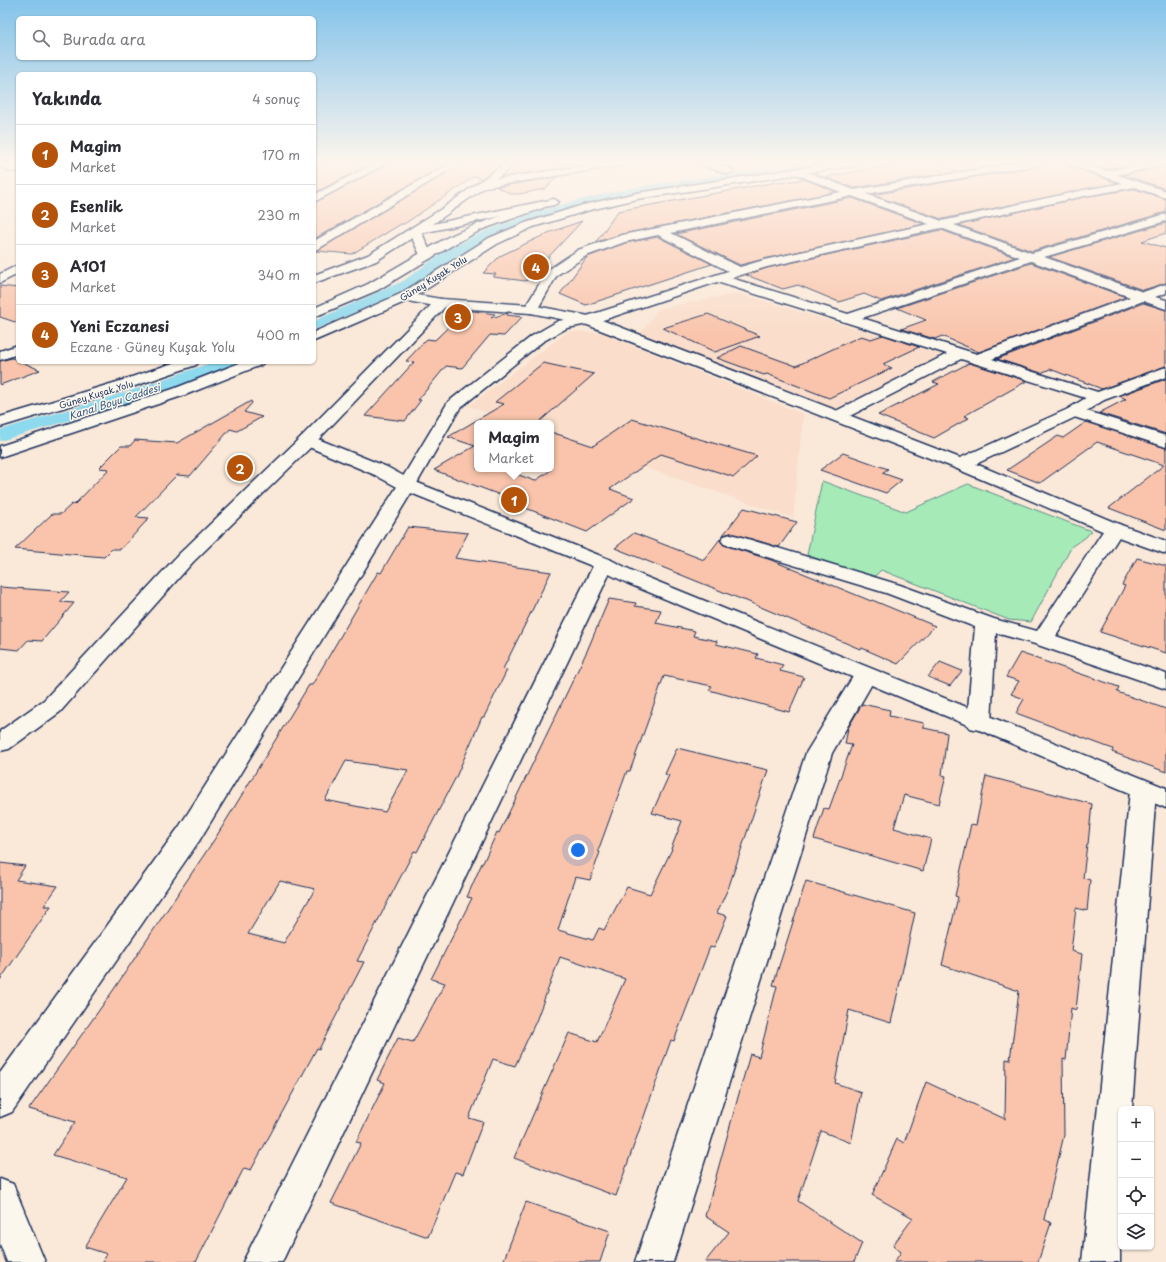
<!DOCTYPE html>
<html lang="tr">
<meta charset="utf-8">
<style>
body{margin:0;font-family:"Playpen Sans",sans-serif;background:#f2f2f3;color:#2b2b33}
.controls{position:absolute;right:12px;bottom:12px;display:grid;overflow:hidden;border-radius:6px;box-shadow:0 1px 3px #0004}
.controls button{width:36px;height:36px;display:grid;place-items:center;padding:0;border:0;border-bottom:1px solid #e1e1e2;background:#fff;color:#2b2b33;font:20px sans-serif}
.you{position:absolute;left:578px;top:850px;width:14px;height:14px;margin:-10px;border:3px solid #fff;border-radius:50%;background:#1a73e8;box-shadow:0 0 0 6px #1a73e833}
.badge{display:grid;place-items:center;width:26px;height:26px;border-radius:50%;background:#b45309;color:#fff;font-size:13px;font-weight:700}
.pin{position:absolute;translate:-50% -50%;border:2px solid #fff;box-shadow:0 1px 4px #0006}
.popup{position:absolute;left:474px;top:420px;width:80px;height:52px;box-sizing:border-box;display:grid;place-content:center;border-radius:6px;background:#fff;filter:drop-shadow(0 1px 3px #0005);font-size:13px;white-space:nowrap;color:#7c7c81}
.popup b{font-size:15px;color:#2b2b33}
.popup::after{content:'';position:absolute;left:50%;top:100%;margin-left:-8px;border:8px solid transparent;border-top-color:#fff}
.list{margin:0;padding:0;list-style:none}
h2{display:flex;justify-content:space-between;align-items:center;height:52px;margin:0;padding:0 16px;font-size:17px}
h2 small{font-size:13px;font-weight:400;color:#7c7c81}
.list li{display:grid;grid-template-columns:26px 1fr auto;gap:12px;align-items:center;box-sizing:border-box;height:60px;padding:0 16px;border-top:1px solid #e1e1e2}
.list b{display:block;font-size:15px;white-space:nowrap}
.list p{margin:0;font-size:13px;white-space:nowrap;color:#7c7c81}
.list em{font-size:13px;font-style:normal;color:#7c7c81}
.icon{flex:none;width:22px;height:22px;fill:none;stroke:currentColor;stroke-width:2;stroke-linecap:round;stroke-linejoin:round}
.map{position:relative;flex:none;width:1166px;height:1262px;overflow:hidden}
.search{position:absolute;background:#fff;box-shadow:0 1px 3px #0004;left:16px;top:16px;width:300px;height:44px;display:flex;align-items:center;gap:10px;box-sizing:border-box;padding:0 14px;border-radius:6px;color:#7c7c81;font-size:15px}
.panel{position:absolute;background:#fff;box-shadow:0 1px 3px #0004;left:16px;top:72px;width:300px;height:292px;border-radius:6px}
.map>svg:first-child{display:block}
</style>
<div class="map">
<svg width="1166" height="1262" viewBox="0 0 1166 1262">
<rect width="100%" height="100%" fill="#fae8d8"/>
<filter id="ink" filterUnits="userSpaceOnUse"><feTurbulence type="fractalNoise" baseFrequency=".025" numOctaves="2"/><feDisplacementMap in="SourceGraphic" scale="8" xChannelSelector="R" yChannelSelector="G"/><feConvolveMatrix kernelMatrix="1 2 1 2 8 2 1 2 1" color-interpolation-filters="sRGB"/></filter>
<g filter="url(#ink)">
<!-- built -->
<g fill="#faddca">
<polygon points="738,293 946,356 834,410 639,336 658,309"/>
<polygon points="569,331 602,333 803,414 793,518 551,435 551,423 517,423 469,406"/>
</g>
<!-- green -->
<polygon fill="#a6ebb7" stroke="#608d8a" points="822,481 906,512 968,484 1091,531 1086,537 1072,546 1031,622 1009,620 881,570 873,578 807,555"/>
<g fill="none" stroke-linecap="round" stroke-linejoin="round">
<!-- canal -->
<g fill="#8dd9ed" fill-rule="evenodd">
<polygon points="809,162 832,162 827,165 637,193 577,207 548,215 493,237 458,255 413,287 314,330 314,321 403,281 448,249 485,231 540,211 574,201 637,187"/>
<polygon points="213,362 236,362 234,365 145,398 0,441 0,430 133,390"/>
</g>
</g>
<!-- building -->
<g fill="#f9c4ab" stroke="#1b2f5e" fill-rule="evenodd">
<polygon points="328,162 375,162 314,193 314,168"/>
<polygon points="390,162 450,162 314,239 314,203 390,163"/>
<polygon points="464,162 505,162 481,179 475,176 404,224 401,224 352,254 316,251"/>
<polygon points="519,162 573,162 567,167 501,177"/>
<polygon points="911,162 1017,162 854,188 825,177"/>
<polygon points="1044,162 1065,162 1068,165 1117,183 942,219 872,195 1038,166"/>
<polygon points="1082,162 1145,162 1106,169"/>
<polygon points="1162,167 1166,169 1166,189 1123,175"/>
<polygon points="557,177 545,189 519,194 511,194 497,187"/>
<polygon points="804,179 836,192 622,234 596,242 618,211 777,182 779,183"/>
<polygon points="1134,189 1166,199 1166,212 1032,251 959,225 1084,197"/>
<polygon points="852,198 924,224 764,259 740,265 676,234"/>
<polygon points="582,221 526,281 493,277 496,274 483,273 500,256 548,233"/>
<polygon points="1166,223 1166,233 1142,241 1166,248 1166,283 1143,290 1049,257"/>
<polygon points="941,230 1015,257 881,301 864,294 839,302 798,285 783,289 746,275 767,268"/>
<polygon points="658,237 712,264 586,305 560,294 587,257 625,243"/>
<polygon points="1031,263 1126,297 979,352 942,336 935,339 901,329 926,320 897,308"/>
<polygon points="0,286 18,288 18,323 0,317"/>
<polygon points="1143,303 1166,310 1166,366 1102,389 1050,369 1041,373 997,359"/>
<polygon points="466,310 495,314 491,318 508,313 507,315 522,317 504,336 490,335 462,368 446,366 418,400 421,400 405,421 365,416 414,362 406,361 427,339 435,340"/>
<polygon points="708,314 760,336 715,352 663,328"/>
<polygon points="883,335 919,347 883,364 892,368 829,398 767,374 764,375 717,358 741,346 796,366 861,336 871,339"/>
<polygon points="12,358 18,360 18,362 22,362 40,370 0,385 0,361"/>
<polygon points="543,363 594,374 538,423 477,423 477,469 503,469 535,481 551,470 551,432 593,446 632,419 757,456 734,477 661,454 610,489 634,498 587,532 505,500 508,498 434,470 475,446 448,437 504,404 495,402"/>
<polygon points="969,363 1027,381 964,416 969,418 934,438 878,415 939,384 933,382"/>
<polygon points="1166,379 1166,434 1099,413 1126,399 1119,396"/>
<polygon points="251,401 252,403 244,412 262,417 237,431 230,429 190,476 177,475 170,482 136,517 149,518 121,549 112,549 104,557 15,549 52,514 61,514 72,504 74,505 109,469 99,468 121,446 130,446 135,440 177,443"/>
<polygon points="1086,422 1166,448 1166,530 1109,508 1164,465 1097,442 1040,483 1007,470 1058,436 1063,438"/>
<polygon points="843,453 888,469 882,473 902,480 886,493 820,470"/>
<polygon points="744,508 797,522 779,547 731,533 723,535"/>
<path d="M408 527 468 533 455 558 551 572 503 669 507 670 484 717H482L456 777 417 852 414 851 357 961 364 962 319 1049 317 1048 251 1170 244 1168 196 1262H102L107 1254 85 1247 127 1177 53 1155 75 1122 29 1109 112 992 216 837 309 685H312L378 572 381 573ZM346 761 408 770 385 812 325 800ZM280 881 315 889 284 943 248 934Z"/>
<polygon points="634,533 704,560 720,539 724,545 771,560 871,601 872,600 935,626 898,664 862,648 860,649 744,600 743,600 615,548"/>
<polygon points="1137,558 1166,566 1166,653 1100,632 1125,586 1122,585"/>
<polygon points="0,587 69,592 60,602 74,603 42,641 28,640 19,650 0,648"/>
<polygon points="609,599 636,603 635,606 661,610 656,623 695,631 693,636 717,641 716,644 758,654 756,658 783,665 780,671 804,677 789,712 709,690 712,686 664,676 630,771 627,771 598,851 600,852 590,880 575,877 558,930 593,940 599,928 604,930 627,887 650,894 672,849 671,849 682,821 652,813 669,775 665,774 677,748 768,770 729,886 717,913 727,916 714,948 710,947 674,1041 671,1040 616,1196 514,1158 569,1033 597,1042 625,979 560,957 536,1021 515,1066 493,1059 469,1118 483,1122 463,1174 455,1172 428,1237 331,1203 361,1143 356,1142 385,1083 377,1080 398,1038 413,1042 445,983 431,979 472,898 467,897 482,863 483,863 497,832 499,833 587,651"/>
<polygon points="1020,653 1119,687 1117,692 1166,709 1166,772 1112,752 1113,749 1016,713 1024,699 1011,694 1019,681 1006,677"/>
<polygon points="940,662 962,671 950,686 928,677"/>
<polygon points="862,704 890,710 889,716 924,723 924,728 947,733 942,775 946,776 939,804 904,795 894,828 931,839 923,871 814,839 824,808 829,809 852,745 845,744 848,728"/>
<polygon points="986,776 1092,804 1088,844 1087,844 1083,878 1090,880 1087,911 1076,908 1071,951 1082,954 1076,1010 1071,1008 1066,1060 1063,1059 1064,1135 1044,1219 1051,1223 1038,1262 894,1262 901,1252 893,1245 913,1218 872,1195 897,1139 904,1143 926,1082 1005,1119 1006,1059 1010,1060 1019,991 942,965 958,897 955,896 971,824 976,825"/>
<polygon points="0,863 25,866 16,880 58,886 44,906 51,906 0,980"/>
<polygon points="806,881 915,913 891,1023 849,1010 835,1083 861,1092 851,1143 821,1131 798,1201 862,1243 854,1262 705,1262 729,1232 705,1216 750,1054 759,1057 777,986 773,985"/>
<polygon points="526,1202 610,1231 600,1262 503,1262"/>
</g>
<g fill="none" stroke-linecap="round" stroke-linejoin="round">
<defs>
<g id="street">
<polygon points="0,162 18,166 18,172 8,171 0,167"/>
<polygon points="377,162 389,162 314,202 314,195"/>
<polygon points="452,162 463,162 318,249 314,250 314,241"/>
<polygon points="507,162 518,162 496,179 609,162 630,162 625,165 485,187 433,224 554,199 559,202 554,205 422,233 432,256 430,259 422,259 412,238 376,261 314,283 314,275 368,255 443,208"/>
<polygon points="699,162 712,162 732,169 733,171 728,174 724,173 701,164"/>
<path d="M1023 162H1043L1038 165 866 194 942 221 1084 190 1135 181 1139 182 1140 184 1135 187 1084 196 954 225 1032 253 1166 214V221L1044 257 1143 292 1166 284V293L1155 297 1166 300V309L1143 301 992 359 1104 394 1106 397 1104 400 1098 402 1092 400 961 359 844 419 838 421 832 419 830 416 832 413 947 354 717 282 594 323 567 328 542 342 460 408 416 485 199 841 12 1112 0 1117V1073L179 827 398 485 448 402 532 336 558 321 587 316 728 271 658 235 625 242 586 256 557 275 536 312 531 313 526 312 524 309 548 270 578 250 622 235 841 192 793 173 792 171 797 168 854 190ZM852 196 929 224 764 260 740 267 671 233ZM941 228 1020 257 848 314 731 278 767 267ZM1031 261 1130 297 977 354 862 318Z"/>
<polygon points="1153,162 1166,162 1166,165 1106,177 1101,174 1106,171"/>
<polygon points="18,265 18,274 0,283 0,274"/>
<polygon points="441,299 446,300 448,303 446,306 314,444 193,562 60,712 9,749 0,751 0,731 44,700 179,554 302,436 436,300"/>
<polygon points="18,345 18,354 0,360 0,351"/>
<polygon points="1074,407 1166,436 1166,447 1068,415 1066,412 1068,409"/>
<polygon points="1114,523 1121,525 1124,529 1056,636 1166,674 1166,689 1035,644 996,633 991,722 988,728 979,730 970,728 967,722 975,627 886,593 724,544 721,540 724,536 731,534 738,536 900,585 994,619 1037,631 1107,525"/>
<polygon points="604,558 611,560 614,564 282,1262 243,1262 594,564 597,560"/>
<polygon points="865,668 873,670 877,675 832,753 673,1262 635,1262 806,753 857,670"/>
<polygon points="1143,782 1152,784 1156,791 1132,1109 1121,1109 1120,1262 1082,1262 1130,791 1134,784"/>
</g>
<g id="secondary">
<polygon points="842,162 863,162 858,165 637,199 590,210 533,227 497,244 417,295 441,299 531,305 594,317 960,458 1068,409 1092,394 1166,367 1166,377 1104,400 1080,415 976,464 1121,525 1166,541 1166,554 1107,533 955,468 585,324 531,313 441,307 407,301 314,341 314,332 400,294 489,238 525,223 583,205 637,193"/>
<polygon points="1066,162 1079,162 1166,191 1166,198 1068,164"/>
<polygon points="539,203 544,206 543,208 483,229 456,243 378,290 314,317 314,308 368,284 448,237 475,225"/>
<polygon points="176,362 199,362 196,365 129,388 0,427 0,417 117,382"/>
<polygon points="242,362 264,362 261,365 185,395 0,457 0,446 173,389"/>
<polygon points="308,435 387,467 413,481 611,560 641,575 1166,788 1166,808 627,583 597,568 401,489 375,475 302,444 299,440 302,436"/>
<polygon points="0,1179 13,1184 45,1262 7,1262 0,1244"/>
</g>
</defs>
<!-- street casing -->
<use href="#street" stroke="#1b2f5e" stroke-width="3"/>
<!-- secondary casing -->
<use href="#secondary" stroke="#1b2f5e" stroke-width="3"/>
<!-- street -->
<use href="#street" fill="#fbf7ec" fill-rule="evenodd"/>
<!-- secondary -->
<use href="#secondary" fill="#fbf7ec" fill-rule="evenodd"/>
</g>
</g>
<!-- sky -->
<linearGradient id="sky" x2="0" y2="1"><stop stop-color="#83c3ea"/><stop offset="0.48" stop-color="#fdf5ed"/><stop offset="1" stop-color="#fdf5ed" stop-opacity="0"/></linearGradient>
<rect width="1166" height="338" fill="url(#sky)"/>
<g text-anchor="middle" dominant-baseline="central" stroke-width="3" stroke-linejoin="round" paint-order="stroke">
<!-- far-street labels -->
<g font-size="9" fill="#1b2f5e" stroke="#fbf7ec">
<text transform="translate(433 278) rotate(-32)">Güney Kuşak Yolu</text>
<text transform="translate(96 394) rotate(-17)">Güney Kuşak Yolu</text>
</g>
<!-- far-water labels -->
<g font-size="10" font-style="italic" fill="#385a82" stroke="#fbf7ec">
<text transform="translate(114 401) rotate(-18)">Kanal Boyu Caddesi</text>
</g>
</g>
</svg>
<div class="controls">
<button>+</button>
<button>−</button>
<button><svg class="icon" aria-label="locate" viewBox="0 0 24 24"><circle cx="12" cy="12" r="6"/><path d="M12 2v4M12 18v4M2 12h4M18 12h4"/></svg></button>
<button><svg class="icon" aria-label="layers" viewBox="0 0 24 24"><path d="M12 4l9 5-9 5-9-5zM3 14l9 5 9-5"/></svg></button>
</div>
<div class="you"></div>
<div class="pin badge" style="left:514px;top:500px">1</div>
<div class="popup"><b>Magim</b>Market</div>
<div class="pin badge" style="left:240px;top:468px">2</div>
<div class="pin badge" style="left:458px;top:317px">3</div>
<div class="pin badge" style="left:536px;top:267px">4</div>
<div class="search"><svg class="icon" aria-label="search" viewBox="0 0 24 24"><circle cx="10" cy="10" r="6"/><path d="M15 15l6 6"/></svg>Burada ara</div>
<section class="panel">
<h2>Yakında<small>4 sonuç</small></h2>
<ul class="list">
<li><span class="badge">1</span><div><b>Magim</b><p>Market</p></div><em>170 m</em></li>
<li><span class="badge">2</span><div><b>Esenlik</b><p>Market</p></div><em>230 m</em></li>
<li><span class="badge">3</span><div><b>A101</b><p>Market</p></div><em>340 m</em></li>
<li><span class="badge">4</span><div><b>Yeni Eczanesi</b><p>Eczane · Güney Kuşak Yolu</p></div><em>400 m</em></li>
</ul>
</section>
</div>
